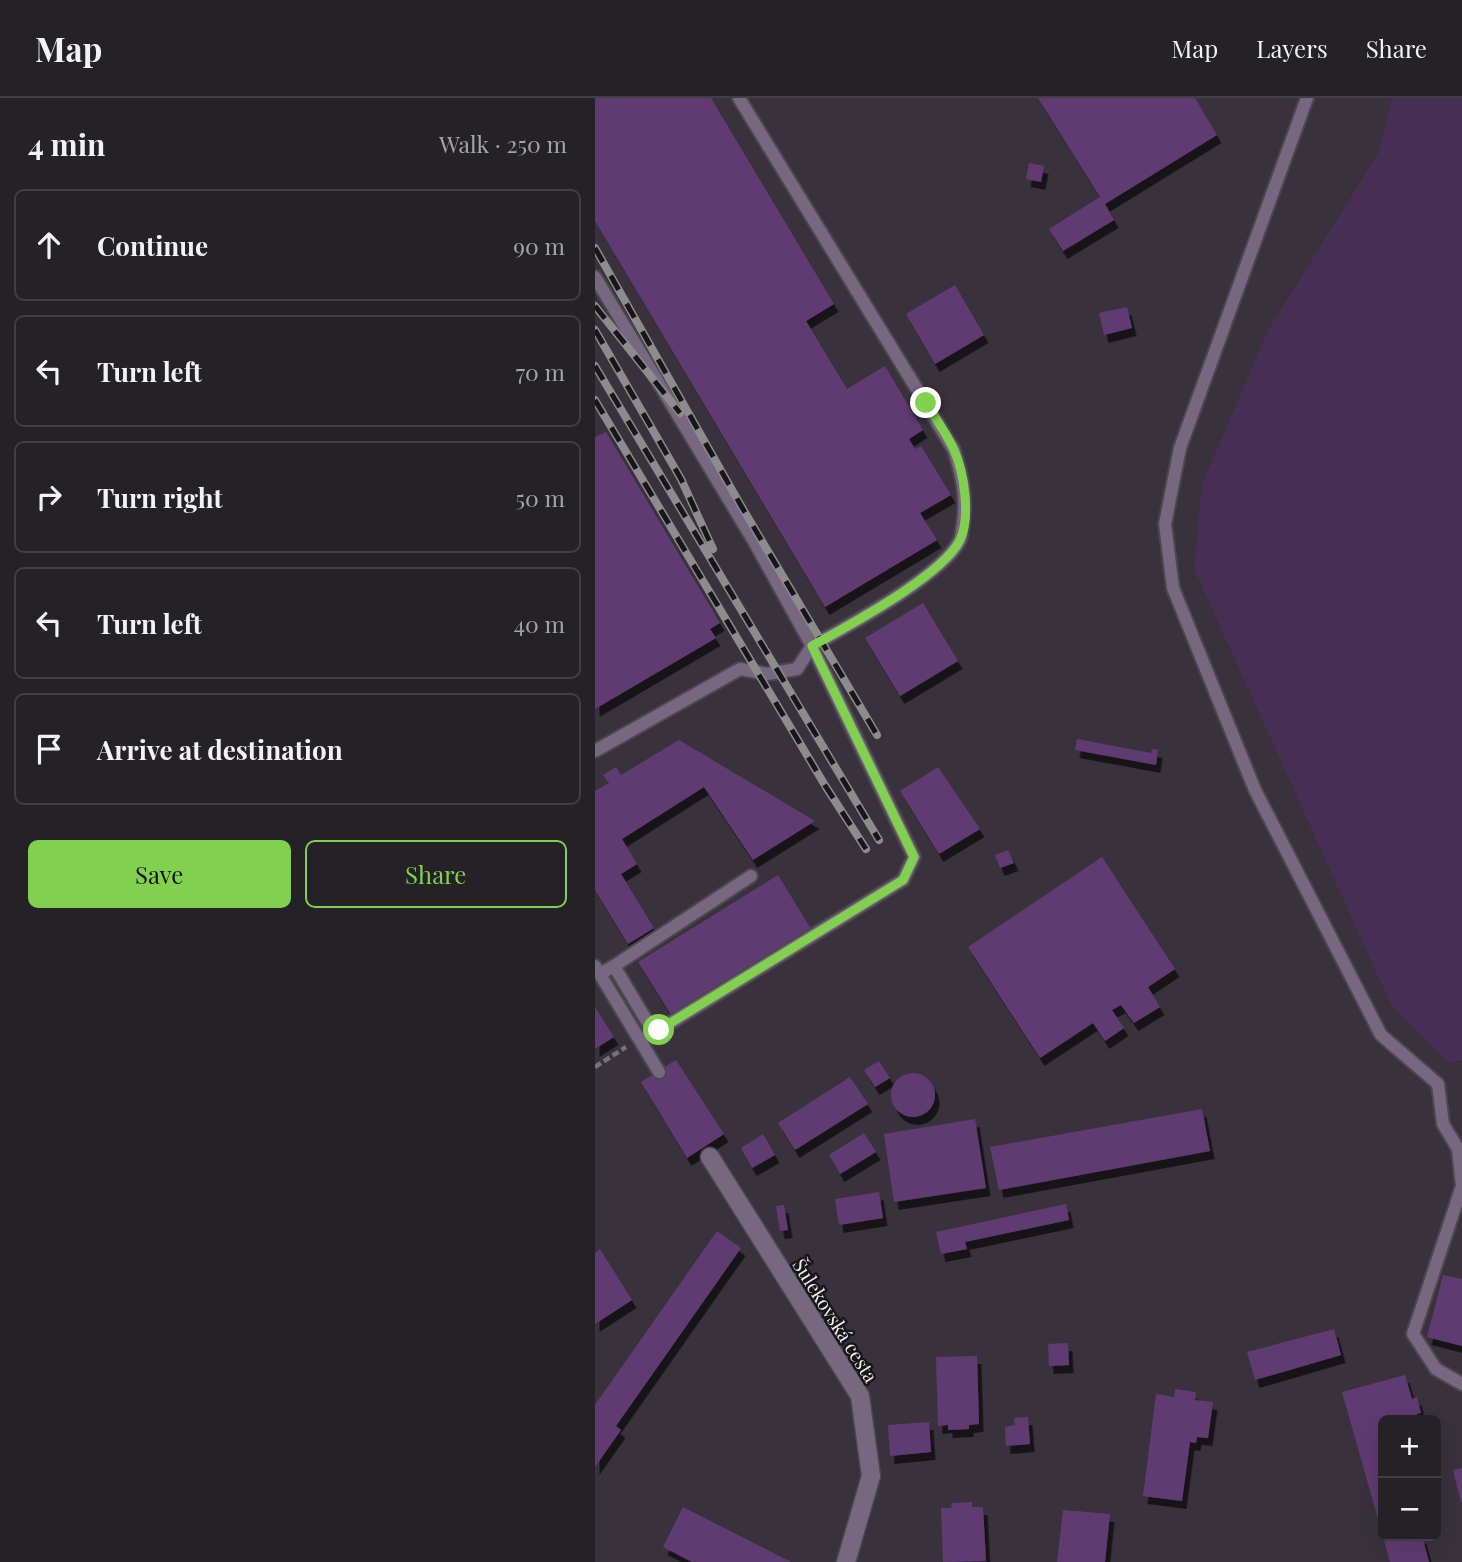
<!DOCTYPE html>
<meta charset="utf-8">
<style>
body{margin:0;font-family:"Playfair Display",serif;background:#2c2a2e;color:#f1f3f6}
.controls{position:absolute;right:21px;bottom:21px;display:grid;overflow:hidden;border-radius:10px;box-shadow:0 7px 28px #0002}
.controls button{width:63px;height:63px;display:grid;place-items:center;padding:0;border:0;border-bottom:2px solid #413f43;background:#242226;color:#f1f3f6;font:35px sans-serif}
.stop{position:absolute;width:21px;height:21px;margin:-16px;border:5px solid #82d04f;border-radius:50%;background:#fff}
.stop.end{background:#82d04f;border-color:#fff;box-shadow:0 2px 7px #0008}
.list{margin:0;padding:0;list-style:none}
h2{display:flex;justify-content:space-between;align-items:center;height:91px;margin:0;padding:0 28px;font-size:30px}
h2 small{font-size:23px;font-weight:400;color:#a3a4a7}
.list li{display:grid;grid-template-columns:46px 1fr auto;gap:21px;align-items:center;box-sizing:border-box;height:112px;margin:0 14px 14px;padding:0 14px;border:2px solid #413f43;border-radius:10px}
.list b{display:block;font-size:26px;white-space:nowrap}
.list em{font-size:23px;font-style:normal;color:#a3a4a7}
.actions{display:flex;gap:14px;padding:21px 28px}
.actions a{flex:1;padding:16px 0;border:2px solid #82d04f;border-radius:10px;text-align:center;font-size:24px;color:#82d04f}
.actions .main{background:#82d04f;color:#111}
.icon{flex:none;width:38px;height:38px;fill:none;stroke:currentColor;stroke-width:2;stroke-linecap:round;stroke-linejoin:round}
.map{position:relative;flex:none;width:867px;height:1464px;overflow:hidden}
header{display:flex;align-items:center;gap:42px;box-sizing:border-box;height:98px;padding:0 35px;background:#242226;border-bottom:2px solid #413f43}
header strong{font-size:33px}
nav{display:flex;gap:38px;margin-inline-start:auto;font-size:24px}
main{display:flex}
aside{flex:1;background:#242226}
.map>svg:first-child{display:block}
</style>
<header>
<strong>Map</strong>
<nav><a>Map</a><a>Layers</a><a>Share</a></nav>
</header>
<main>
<aside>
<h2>4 min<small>Walk · 250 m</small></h2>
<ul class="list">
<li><svg class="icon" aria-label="ahead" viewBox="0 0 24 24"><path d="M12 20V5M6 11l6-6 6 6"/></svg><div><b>Continue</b></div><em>90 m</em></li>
<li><svg class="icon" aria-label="left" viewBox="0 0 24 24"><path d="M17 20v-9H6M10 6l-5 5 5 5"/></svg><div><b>Turn left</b></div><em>70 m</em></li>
<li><svg class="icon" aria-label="right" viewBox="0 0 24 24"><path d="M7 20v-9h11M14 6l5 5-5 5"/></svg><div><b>Turn right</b></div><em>50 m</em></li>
<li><svg class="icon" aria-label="left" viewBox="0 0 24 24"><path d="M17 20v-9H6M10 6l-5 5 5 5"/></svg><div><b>Turn left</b></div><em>40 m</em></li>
<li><svg class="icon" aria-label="arrive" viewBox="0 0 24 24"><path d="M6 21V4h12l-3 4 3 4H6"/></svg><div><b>Arrive at destination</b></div></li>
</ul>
<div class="actions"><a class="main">Save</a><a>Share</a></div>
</aside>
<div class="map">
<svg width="867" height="1464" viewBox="0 0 867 1464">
<defs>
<filter id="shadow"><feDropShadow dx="4.5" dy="8" stdDeviation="0" flood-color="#0009"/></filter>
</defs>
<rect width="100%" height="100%" fill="#302d32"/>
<!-- built -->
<path fill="#39323d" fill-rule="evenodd" d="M0 0H797L783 55 674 230 855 965 867 964V1464H0ZM788 1322H841V1438H788Z"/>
<!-- green -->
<polygon fill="#482d54" points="797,0 867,0 867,963 855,965 797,909 599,471 607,386 674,230 783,55"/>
<!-- building -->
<g fill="#613b72" filter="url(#shadow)">
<polygon points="0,0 116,0 239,206 211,223 252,291 290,268 328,332 314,341 320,351 326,348 356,397 325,415 342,442 230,509 0,123"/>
<polygon points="443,0 600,0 622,37 510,106 519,122 468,153 454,131 505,99"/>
<polygon points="434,65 449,68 446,84 431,81"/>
<polygon points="360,187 389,237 340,266 311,216"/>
<polygon points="532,209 537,230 509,237 504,215"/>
<polygon points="11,334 125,525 115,531 121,540 0,611 0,339"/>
<polygon points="328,505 363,563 305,598 270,540"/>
<polygon points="482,641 556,655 557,651 563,652 561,667 480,652"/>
<polygon points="84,642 220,723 158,762 109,689 27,741 42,766 26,776 59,830 33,846 0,792 0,693 14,685 8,677 21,669 26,677"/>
<polygon points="343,669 385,731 344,756 305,693"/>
<polygon points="413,752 419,765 405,770 400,757"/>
<polygon points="507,759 580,871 553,889 565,909 539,925 526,907 517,912 529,930 510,943 498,925 445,960 373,849"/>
<polygon points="183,777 216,831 77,918 43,864"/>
<polygon points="0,909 19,939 0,951"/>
<polygon points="81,962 129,1036 92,1060 46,984"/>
<polygon points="284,963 295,980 280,989 269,972"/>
<circle cx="318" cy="997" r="22"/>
<polygon points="255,979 273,1006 200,1052 183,1025"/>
<polygon points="607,1011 615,1053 404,1092 395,1049"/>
<polygon points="380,1021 391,1090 299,1104 289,1036"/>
<polygon points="269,1035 281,1054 245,1076 234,1057"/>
<polygon points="168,1036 180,1057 157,1070 146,1050"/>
<polygon points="284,1094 288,1120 244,1127 240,1101"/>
<polygon points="471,1106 474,1122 370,1144 372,1151 346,1156 341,1134"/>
<polygon points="189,1107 193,1132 185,1133 181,1108"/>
<polygon points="122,1133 146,1150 21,1328 26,1332 0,1369 0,1307"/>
<polygon points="5,1151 37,1202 0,1226 0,1155"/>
<polygon points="848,1177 867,1181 867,1248 832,1239"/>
<polygon points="739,1231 746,1257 660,1282 652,1254"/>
<polygon points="473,1245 474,1267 454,1268 453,1246"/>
<polygon points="382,1258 384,1326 374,1327 374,1331 353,1332 353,1327 343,1328 341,1259"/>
<polygon points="810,1277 817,1301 822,1299 826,1315 822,1316 822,1319 812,1322 788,1322 787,1435 747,1294"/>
<polygon points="580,1291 601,1294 600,1302 618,1304 613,1340 602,1339 601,1345 595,1344 587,1403 548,1398 561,1296 579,1299"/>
<polygon points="433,1319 435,1346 411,1348 410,1329 420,1327 419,1320"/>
<polygon points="334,1324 336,1354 295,1358 293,1327"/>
<polygon points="867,1370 867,1404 866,1404 858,1372"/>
<polygon points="377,1404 377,1409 388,1409 391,1463 348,1464 346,1410 357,1410 356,1405"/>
<polygon points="88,1409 196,1464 97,1464 68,1449"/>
<polygon points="468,1412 515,1416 510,1464 462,1464"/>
<polygon points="788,1438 827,1438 834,1464 795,1464"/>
</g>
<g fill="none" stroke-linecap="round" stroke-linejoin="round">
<defs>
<g id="lane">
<polyline points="712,0 585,350 570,426 578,490 660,692 786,937 843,986 848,1026 863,1051 867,1088 818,1236 841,1271 867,1286"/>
<polyline points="0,179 160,445 217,548 202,571 172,576 145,571 0,653"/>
<polyline points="0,868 64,974"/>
<polyline points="19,868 156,778"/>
<path d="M5 876 19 868 53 925 64 932 308 782 319 759 217 548C254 527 347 478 365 442 367 437 367 431 368 426 372 399 367 378 359 352L144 0"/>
</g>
<polyline id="street" points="115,1059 265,1298 276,1378 251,1464"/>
</defs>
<!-- lane casing -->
<use href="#lane" stroke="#4b484d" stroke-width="16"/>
<!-- street casing -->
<use href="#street" stroke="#4b484d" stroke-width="21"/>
<!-- path -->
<polyline stroke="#767377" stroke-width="4.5" stroke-dasharray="7 3.5" stroke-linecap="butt" points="0,969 31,949"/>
<!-- lane -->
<use href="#lane" stroke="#786780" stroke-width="12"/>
<!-- street -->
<use href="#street" stroke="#786780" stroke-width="18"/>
<defs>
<g id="rail">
<polyline points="0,150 145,406 282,637"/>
<polyline points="0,208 85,315"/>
<polyline points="0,232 86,381 118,451"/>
<polyline points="0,268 284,742"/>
<polyline points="0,302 231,689 271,751"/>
</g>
</defs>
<!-- rail casing -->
<use href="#rail" stroke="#8e8b8f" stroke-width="8"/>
<!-- rail -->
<use href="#rail" stroke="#171618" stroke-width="5" stroke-dasharray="16" stroke-linecap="butt"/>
</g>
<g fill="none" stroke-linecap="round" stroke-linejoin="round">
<!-- route -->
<path stroke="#82d04f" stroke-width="9" d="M64 932 308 782 319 759 217 548C254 527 347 478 365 442 376 419 369 374 359 352 352 336 340 320 331 305"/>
</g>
<g text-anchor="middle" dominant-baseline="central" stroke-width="5" stroke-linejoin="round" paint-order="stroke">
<!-- street labels -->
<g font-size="19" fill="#f0eef1" stroke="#171618">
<text transform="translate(241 1222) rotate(58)">Šulekovská cesta</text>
</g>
</g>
</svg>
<div class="controls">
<button>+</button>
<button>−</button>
</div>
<div class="stop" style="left:64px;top:932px"></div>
<div class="stop end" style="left:331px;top:305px"></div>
</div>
</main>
